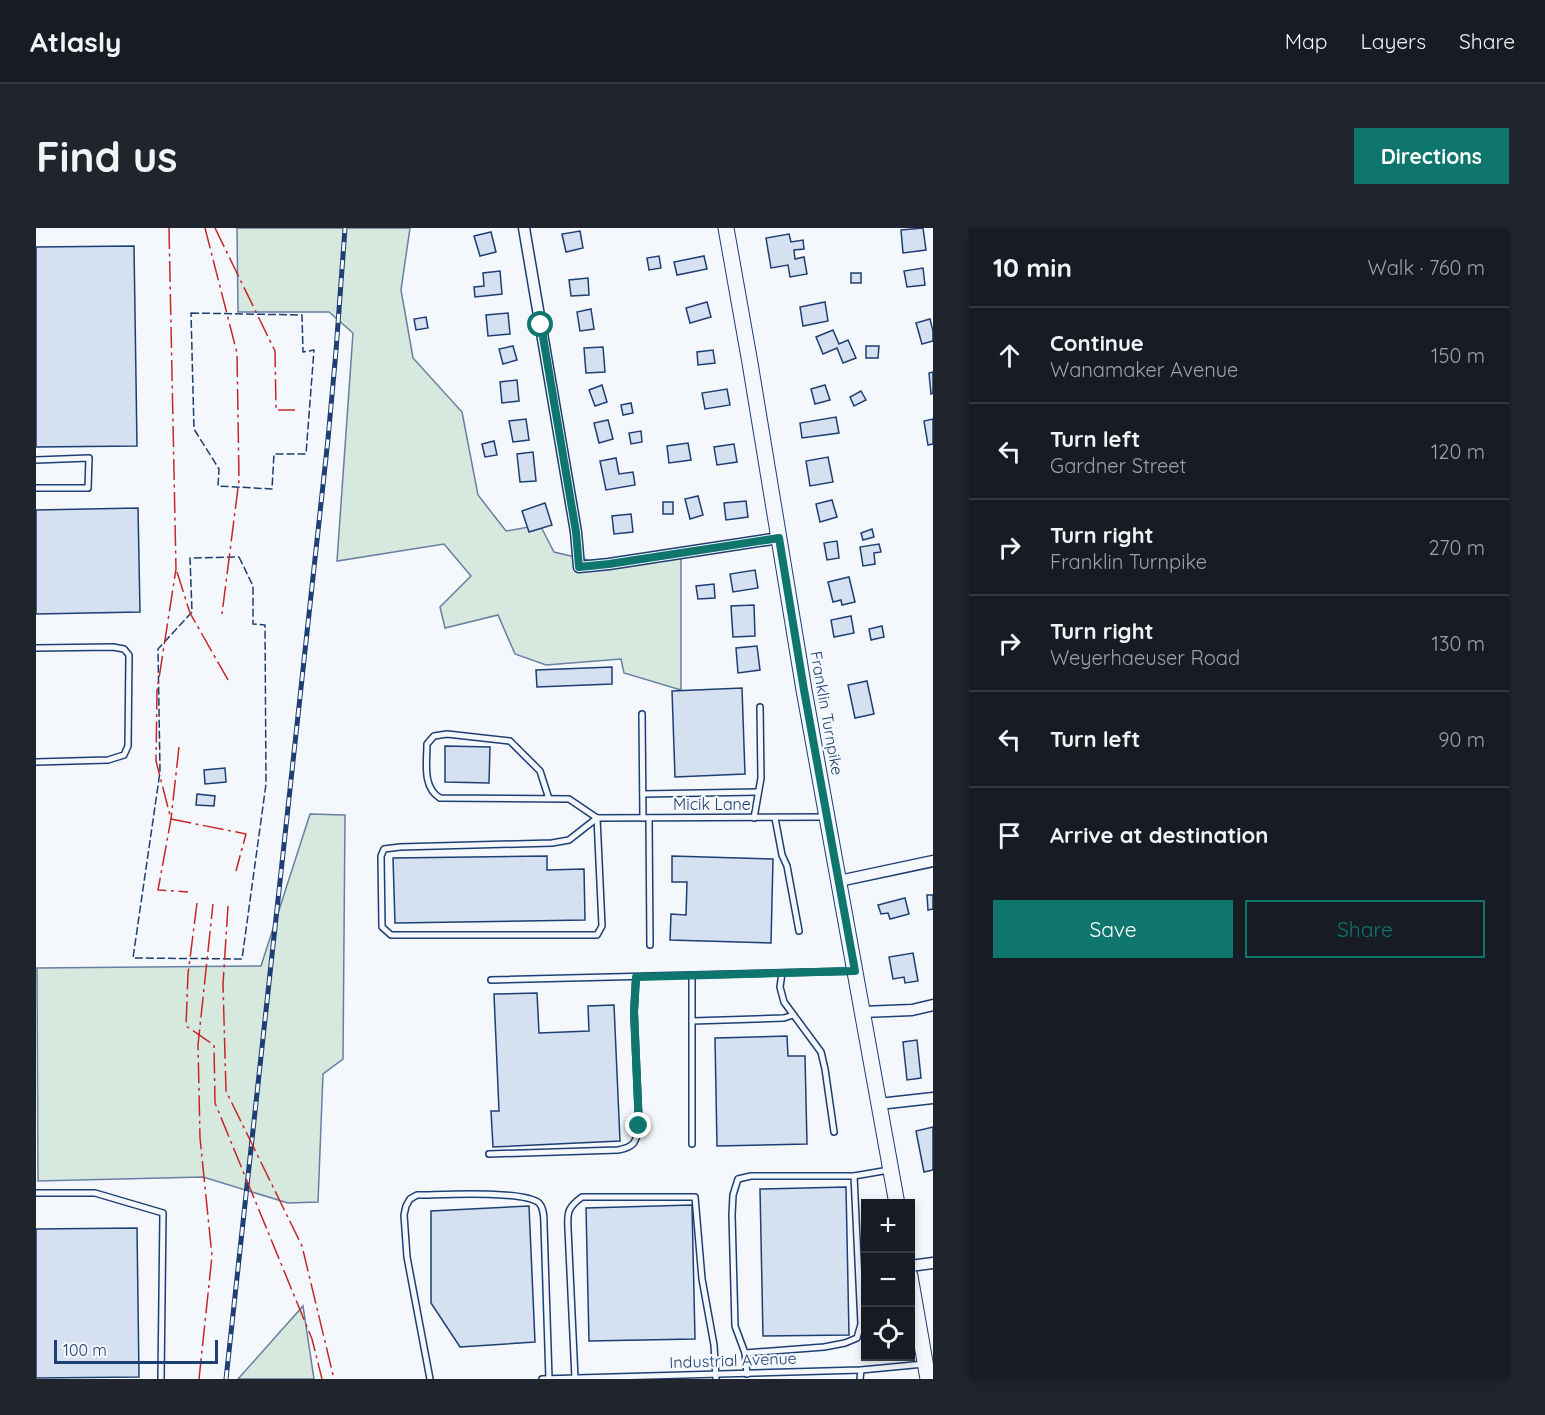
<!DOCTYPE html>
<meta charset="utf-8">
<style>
body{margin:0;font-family:Quicksand,sans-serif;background:#20242c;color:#f1f3f6}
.controls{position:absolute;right:18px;bottom:18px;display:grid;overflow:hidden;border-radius:0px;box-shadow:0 3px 9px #0003}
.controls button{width:54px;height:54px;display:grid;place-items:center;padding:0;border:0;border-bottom:2px solid #363941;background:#171b24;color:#f1f3f6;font:30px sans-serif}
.scale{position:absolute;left:18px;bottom:15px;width:164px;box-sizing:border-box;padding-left:6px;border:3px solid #1d3f73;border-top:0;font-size:16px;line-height:21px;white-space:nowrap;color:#1d3f73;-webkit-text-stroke:4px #f4f7fb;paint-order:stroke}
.stop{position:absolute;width:18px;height:18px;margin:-14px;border:4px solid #0f766e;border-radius:50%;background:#fff}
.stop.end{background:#0f766e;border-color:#fff;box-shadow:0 2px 6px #0008}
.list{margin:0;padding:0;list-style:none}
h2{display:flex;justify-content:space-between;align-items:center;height:78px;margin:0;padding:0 24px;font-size:26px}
h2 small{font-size:20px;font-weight:400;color:#9ea1a6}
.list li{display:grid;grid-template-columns:39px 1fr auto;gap:18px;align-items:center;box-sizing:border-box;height:96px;padding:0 24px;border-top:2px solid #363941}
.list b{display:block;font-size:22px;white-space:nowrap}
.list p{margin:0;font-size:20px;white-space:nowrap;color:#9ea1a6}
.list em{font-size:20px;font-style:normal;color:#9ea1a6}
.actions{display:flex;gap:12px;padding:18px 24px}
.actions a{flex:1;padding:14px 0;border:2px solid #0f766e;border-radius:0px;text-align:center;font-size:21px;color:#0f766e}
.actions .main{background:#0f766e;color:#fff}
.icon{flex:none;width:33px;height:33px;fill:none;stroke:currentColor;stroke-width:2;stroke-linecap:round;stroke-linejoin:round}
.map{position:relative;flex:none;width:897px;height:1151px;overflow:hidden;border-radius:0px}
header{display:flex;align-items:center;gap:36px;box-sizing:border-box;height:84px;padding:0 30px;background:#171b24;border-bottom:2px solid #363941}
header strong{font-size:28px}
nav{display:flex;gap:33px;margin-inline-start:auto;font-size:21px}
.intro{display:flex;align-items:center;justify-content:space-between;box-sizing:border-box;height:144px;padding:0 36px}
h1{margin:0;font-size:42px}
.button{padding:15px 27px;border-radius:0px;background:#0f766e;color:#fff;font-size:21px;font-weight:700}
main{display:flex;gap:36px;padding:0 36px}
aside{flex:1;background:#171b24;border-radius:0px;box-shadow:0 3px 9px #0003}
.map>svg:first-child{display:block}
</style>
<header>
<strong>Atlasly</strong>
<nav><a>Map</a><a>Layers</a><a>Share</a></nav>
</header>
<div class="intro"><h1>Find us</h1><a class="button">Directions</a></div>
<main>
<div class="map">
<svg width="897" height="1151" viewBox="0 0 897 1151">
<rect width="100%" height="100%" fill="#f4f7fb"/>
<!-- green -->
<g fill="#d7e8df" stroke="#687fa3" stroke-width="1.5">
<polygon points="201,0 374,0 365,62 377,130 426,184 442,267 470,303 504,297 518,324 556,333 645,323 645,462 588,445 585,431 510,437 479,426 462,387 409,400 404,379 435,348 408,316 301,333 317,105 293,84 202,84"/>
<polygon points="274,586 309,587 307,831 287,846 282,974 252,975 167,949 2,953 1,740 225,738"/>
<polygon points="267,1078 278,1151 202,1151"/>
</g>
<!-- building -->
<g fill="#d5e0f0" stroke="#1d3f73" stroke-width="1.5">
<polygon points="887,0 890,22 867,25 865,2"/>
<polygon points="544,3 547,20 530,24 526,6"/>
<polygon points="455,4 460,24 444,28 438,8"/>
<polygon points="753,6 755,14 767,12 768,21 758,22 759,31 768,29 771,46 754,49 752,37 735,40 730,10"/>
<polygon points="98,18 101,218 0,219 0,19"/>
<polygon points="623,28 625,40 613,42 611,30"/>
<polygon points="668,28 671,41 641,47 638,34"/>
<polygon points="887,40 889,57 871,59 868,43"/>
<polygon points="464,43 466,66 439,69 438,59 448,58 447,45"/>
<rect x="815" y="45" width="10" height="10"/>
<polygon points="552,50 553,67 535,68 533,52"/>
<polygon points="671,74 675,89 654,95 650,80"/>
<polygon points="789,74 792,93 767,98 764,79"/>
<polygon points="555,81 558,101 544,103 541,84"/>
<polygon points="472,85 474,106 452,108 450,87"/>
<polygon points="390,89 392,100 380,102 378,91"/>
<polygon points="894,91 897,103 897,113 886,116 880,95"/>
<polygon points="797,102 803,116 812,112 820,130 807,135 801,120 787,126 780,109"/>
<polygon points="477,118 481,132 467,136 463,121"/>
<polygon points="830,118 843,118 842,130 830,130"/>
<polygon points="567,119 569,144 550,145 548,120"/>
<polygon points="677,122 679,135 662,137 661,124"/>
<polygon points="897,144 897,165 895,166 893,145"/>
<polygon points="481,152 483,173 466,175 464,154"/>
<polygon points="566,157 571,174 559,178 553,162"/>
<polygon points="789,157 794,172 779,176 775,161"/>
<polygon points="691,161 694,177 669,181 666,165"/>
<polygon points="825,163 830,172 818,178 814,169"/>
<polygon points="595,175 597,185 587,187 585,177"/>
<polygon points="800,189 803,205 766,210 764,195"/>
<polygon points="490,191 493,212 477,214 473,193"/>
<polygon points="897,191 897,216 892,217 888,193"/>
<polygon points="572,192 577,211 563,215 558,195"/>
<polygon points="605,203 606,214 595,216 593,205"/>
<polygon points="458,213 461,227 449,229 446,216"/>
<polygon points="652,215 655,232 633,235 631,218"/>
<polygon points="698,216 701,234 681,237 678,219"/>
<polygon points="497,224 500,253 484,254 481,226"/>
<polygon points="792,229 797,254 774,258 770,233"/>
<polygon points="580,230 583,246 597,244 599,257 570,262 564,233"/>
<polygon points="662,268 667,287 654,291 649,271"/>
<polygon points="796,272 801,289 784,294 780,276"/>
<polygon points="710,273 712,289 690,292 688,275"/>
<rect x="627" y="274" width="10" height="12"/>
<polygon points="509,275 516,297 493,304 486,283"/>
<polygon points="102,280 104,384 0,386 0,282"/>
<polygon points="595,286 597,304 578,306 576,288"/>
<polygon points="836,301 838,309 827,312 825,305"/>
<polygon points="801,313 803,330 791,332 788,315"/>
<polygon points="843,316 845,324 838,325 839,336 827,338 824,319"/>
<polygon points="719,342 722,360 697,364 694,346"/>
<polygon points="813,349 819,374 806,377 805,372 797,374 792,354"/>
<polygon points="678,356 679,370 662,371 660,358"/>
<polygon points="718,377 719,408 697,409 695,378"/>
<polygon points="815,388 818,405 798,409 795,392"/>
<polygon points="846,398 848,409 835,412 833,401"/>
<polygon points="721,418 724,442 702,445 700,420"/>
<polygon points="576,439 576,456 501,459 500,442"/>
<polygon points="831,453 838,486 819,490 812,457"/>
<polygon points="706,460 709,546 639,549 636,463"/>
<polygon points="409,518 454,519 453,555 409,554"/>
<polygon points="189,540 190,554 169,556 168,542"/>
<polygon points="161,566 179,568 178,578 160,577"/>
<polygon points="511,628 511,642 548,641 549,692 359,695 357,630"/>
<polygon points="636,628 737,631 735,715 634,712 635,686 650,687 651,654 636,654"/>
<polygon points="891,667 897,667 897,681 892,682"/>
<polygon points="869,670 873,686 854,691 852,685 845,686 842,677"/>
<polygon points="877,725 882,753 869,755 868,749 857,751 853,729"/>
<polygon points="501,765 503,805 553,803 552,778 578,777 584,913 457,919 455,883 463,883 458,766"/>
<polygon points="751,808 752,828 769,828 771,916 681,918 679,810"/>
<polygon points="881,812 885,850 871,852 867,814"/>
<polygon points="897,899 897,942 888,944 880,903"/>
<polygon points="810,959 813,1107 727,1108 724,961"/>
<polygon points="656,977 659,1111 553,1113 550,980"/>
<polygon points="493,978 499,1114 424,1119 395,1075 395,983"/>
<polygon points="101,1000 103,1149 0,1150 0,1001"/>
</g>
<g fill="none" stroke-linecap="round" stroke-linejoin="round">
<defs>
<g id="service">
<polyline points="0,232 53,230 52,260 0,260"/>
<polyline points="0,420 77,419 88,421 93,427 92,518 88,527 72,532 0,534"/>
<polyline points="606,486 607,590"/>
<polyline points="607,566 722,564"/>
<path d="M513 571 504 543 474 513 411 506 398 508 391 516C391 534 386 559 404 570L533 571 561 590"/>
<polygon points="561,590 566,698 561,707 355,707 346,699 345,628 348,621 364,619 516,615 533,612"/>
<polyline points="561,590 789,589"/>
<polyline points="613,590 614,717"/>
<polyline points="718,590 725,550 724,479"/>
<polyline points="739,590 746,627 751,638 763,703"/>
<polyline points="746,745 744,759 748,774 785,824 789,841 798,904"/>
<polyline points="656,747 656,916"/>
<polyline points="455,752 817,743"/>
<polyline points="656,793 748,790 757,787"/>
<path d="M453 926 582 922C599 919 600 914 603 898L598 784 600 749"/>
<polyline points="0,965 59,965 127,985 125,1151"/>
<polyline points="709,1125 788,1119 809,1115 821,1110 825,1096 818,948"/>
<polyline points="711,1146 709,1125 699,1098 696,987 697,967 702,951 715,948 818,948 853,942"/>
<path d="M539 1150 532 1001C531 984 532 979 546 969H659L666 1051 678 1117 680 1151"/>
<path d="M394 1151 371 1029 368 987 370 978 374 971 381 967C404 967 487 962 503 975 508 980 508 990 508 997L513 1151"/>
<polyline points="506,1151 825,1142 888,1136"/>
<polyline points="824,1151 825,1142"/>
</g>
<g id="minor">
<polyline points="488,0 540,304 543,339 573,336 743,310"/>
<polyline points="803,653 897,633"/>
<polyline points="826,784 876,782 897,777"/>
<polyline points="843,876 897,870"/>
<polyline points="874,1038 897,1035"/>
</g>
<g id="primary">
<polyline points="690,0 714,135 768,462 861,976"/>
<polyline points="874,1048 892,1151"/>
</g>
</defs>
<!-- service casing -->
<use href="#service" stroke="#1d3f73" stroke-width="8"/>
<!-- minor casing -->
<use href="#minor" stroke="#1d3f73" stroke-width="13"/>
<!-- primary casing -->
<use href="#primary" stroke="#1d3f73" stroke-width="17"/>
<!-- service -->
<use href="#service" stroke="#f4f7fb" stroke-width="5"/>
<!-- minor -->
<use href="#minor" stroke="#f4f7fb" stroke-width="10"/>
<!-- primary -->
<use href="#primary" stroke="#f4f7fb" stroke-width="15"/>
<defs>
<polyline id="rail" points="190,1151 292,211 300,123 309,0"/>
</defs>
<!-- rail casing -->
<use href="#rail" stroke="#1d3f73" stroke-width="5"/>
<!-- rail -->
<use href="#rail" stroke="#f4f7fb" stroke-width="3" stroke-dasharray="9" stroke-linecap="butt"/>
<!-- fence -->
<g stroke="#1d3f73" stroke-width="1.5" stroke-dasharray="8 3" stroke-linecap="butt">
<polygon points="155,85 266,87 267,124 278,122 270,226 238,226 236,261 182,258 183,241 158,201"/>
<polygon points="203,329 217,358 217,396 229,397 230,556 206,731 97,730 124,544 122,421 156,384 154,330"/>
</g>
<!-- power -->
<g stroke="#c62828" stroke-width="1.5" stroke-dasharray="21 4.5 3 4.5" stroke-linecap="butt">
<polyline points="133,0 140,341 121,463 120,533 135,591 210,606 200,643"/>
<polyline points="169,0 201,125 203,252 186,386"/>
<polyline points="179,0 239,123 240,182 259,182"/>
<polyline points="141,344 154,385 192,452"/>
<polyline points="143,519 135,591 122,662 152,664"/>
<polyline points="161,675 152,746 150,798 178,817 179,875 276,1111 286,1151"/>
<polyline points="192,678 187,756 190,863 266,1018 298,1151"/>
<polyline points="163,1151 176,1028 164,910 162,817 177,676"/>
</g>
</g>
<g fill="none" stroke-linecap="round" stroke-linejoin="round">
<!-- route -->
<polyline stroke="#0f766e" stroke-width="8" points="505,97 540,304 543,339 573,336 743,310 768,462 819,743 600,749 598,784 603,898"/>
</g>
<g text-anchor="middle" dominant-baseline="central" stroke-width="4.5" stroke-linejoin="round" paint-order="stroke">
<!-- street labels -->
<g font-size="16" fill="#1d3f73" stroke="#f4f7fb">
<text transform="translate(791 485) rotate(80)">Franklin Turnpike</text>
<text x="676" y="576">Micik Lane</text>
<text transform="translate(697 1132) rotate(-2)">Industrial Avenue</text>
</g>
</g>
</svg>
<div class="controls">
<button>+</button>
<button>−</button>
<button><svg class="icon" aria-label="locate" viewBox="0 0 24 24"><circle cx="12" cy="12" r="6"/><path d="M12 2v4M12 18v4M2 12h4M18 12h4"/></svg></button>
</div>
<div class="scale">100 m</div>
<div class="stop" style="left:505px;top:97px"></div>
<div class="stop end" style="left:603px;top:898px"></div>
</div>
<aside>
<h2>10 min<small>Walk · 760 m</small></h2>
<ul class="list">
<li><svg class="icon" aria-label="ahead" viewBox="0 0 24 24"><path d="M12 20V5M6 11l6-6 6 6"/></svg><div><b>Continue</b><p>Wanamaker Avenue</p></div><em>150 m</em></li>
<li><svg class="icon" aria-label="left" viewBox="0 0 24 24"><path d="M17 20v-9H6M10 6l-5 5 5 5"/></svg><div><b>Turn left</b><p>Gardner Street</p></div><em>120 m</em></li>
<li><svg class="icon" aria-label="right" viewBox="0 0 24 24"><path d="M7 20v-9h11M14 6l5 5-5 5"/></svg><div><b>Turn right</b><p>Franklin Turnpike</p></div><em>270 m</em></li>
<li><svg class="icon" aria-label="right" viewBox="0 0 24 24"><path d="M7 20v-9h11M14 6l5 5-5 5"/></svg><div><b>Turn right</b><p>Weyerhaeuser Road</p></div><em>130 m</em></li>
<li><svg class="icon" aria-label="left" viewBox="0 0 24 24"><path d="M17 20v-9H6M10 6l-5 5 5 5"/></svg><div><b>Turn left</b></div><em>90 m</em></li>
<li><svg class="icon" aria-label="arrive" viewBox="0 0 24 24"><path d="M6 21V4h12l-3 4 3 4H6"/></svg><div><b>Arrive at destination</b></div></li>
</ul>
<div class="actions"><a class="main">Save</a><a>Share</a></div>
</aside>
</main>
